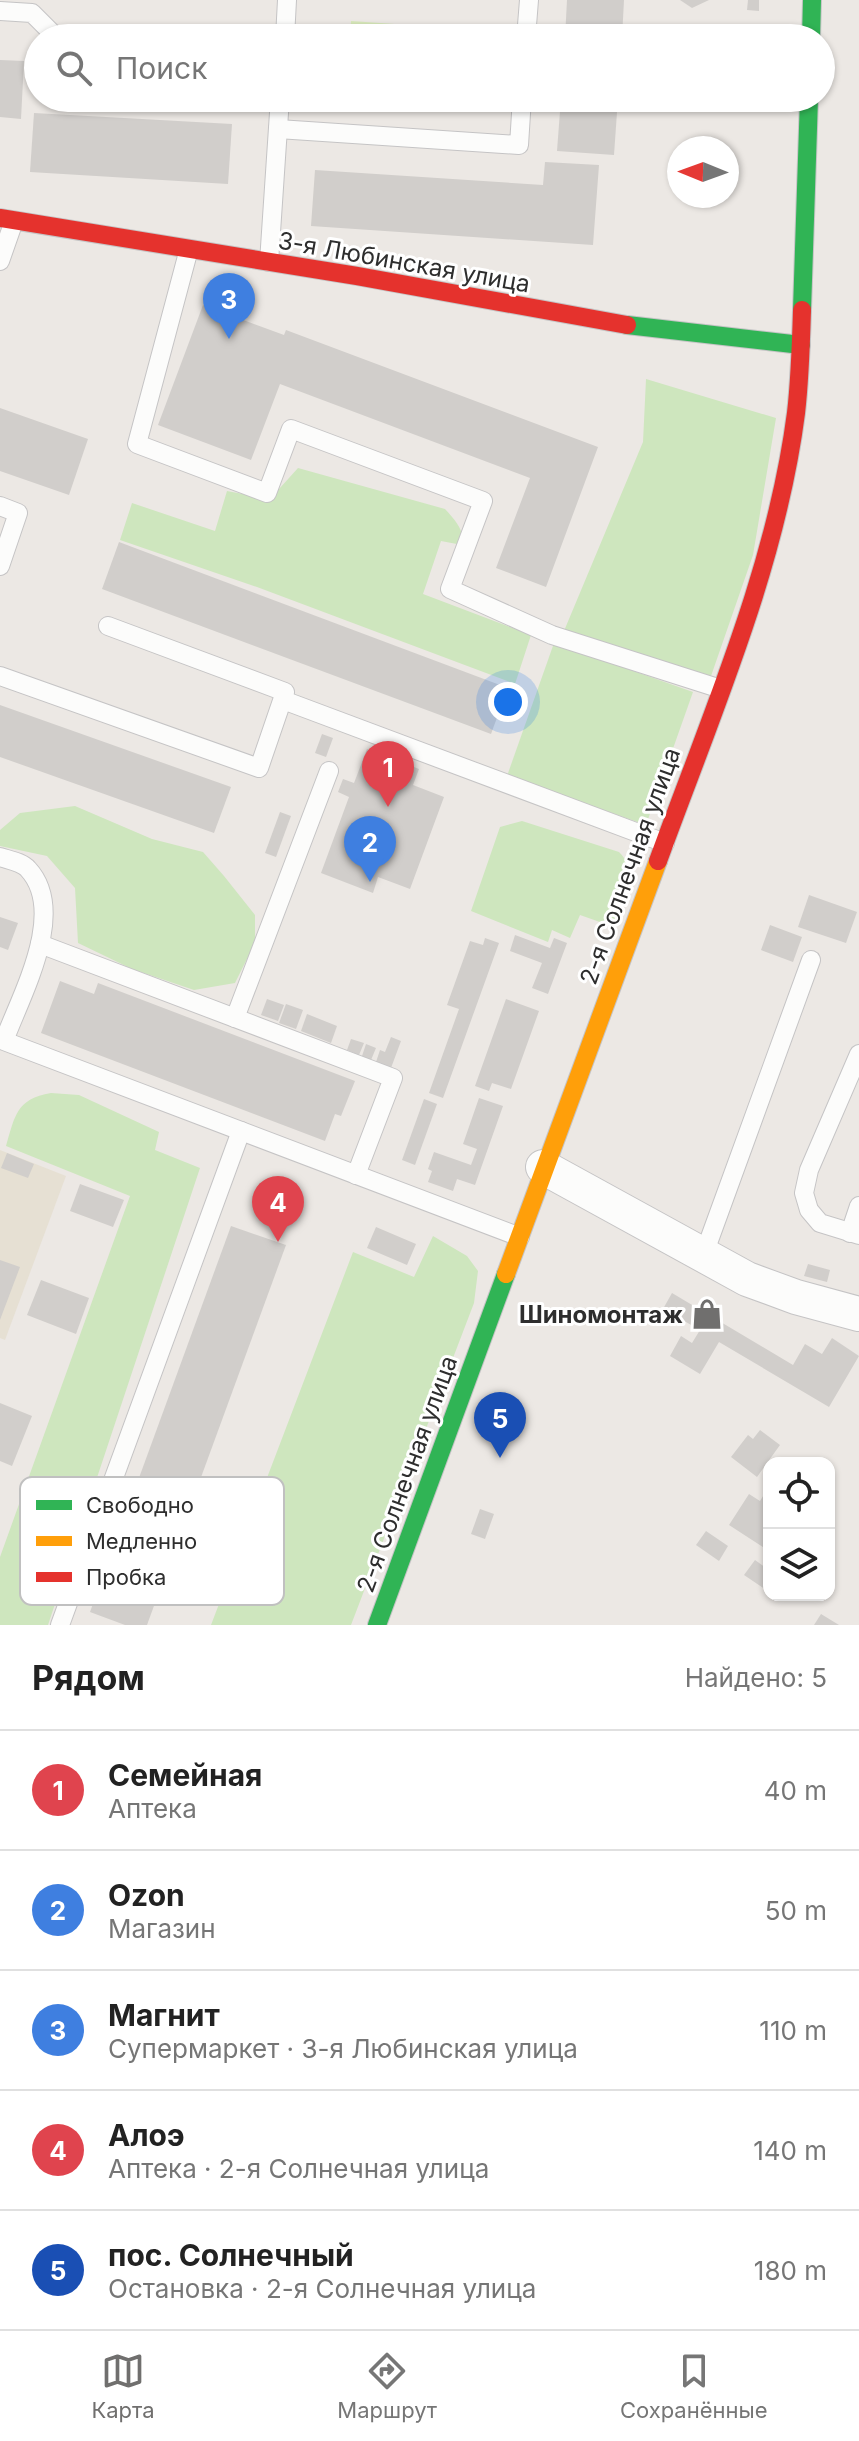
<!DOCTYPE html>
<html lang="ru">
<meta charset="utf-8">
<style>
body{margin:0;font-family:Inter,sans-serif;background:#f6f6f6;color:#222}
.controls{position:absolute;right:24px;bottom:24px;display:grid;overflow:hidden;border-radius:16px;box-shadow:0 2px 6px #0004}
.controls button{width:72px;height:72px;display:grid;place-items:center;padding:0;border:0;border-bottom:2px solid #e0e0e0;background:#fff;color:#222;font:40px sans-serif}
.compass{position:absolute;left:667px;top:136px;width:72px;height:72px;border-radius:50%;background:#fff;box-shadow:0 2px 6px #0004;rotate:271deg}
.you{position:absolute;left:508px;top:702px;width:28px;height:28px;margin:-20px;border:6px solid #fff;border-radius:50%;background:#1a73e8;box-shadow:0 0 0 12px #1a73e833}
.badge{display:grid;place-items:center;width:52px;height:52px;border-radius:50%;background:#706f6e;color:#fff;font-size:26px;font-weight:700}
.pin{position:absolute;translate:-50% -66px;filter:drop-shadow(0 2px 4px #0008)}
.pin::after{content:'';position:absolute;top:42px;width:28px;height:24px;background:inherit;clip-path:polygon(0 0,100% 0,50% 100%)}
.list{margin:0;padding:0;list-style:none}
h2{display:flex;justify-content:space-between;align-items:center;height:104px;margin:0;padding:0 32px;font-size:34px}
h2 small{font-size:26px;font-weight:400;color:#767676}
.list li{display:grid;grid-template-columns:52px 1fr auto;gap:24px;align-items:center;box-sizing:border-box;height:120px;padding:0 32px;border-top:2px solid #e0e0e0}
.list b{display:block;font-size:30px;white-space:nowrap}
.list p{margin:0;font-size:26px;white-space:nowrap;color:#767676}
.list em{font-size:26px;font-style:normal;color:#767676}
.icon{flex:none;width:44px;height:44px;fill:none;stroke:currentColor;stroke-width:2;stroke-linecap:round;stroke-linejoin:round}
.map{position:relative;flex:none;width:859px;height:1625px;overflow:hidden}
.search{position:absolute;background:#fff;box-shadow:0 2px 6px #0004;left:24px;right:24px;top:24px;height:88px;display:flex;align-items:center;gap:20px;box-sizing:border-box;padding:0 28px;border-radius:44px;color:#767676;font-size:30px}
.sheet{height:704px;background:#fff}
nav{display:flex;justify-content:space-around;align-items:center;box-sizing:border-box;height:112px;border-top:2px solid #e0e0e0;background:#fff;font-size:22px;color:#767676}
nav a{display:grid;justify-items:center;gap:4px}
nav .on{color:#706f6e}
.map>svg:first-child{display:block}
</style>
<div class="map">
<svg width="859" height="1625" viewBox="0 0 859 1625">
<rect width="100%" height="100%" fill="#ece8e4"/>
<!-- education -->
<polygon fill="#e6e0d3" points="0,1150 66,1176 5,1340 0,1338"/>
<!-- green -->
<g fill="#cee6be">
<polygon points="646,379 776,418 753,555 710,679 564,631 643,442"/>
<path d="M298 468 445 509C455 520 465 530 462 545L441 541 423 594 531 635 515 684 257 587 120 540 132 503 215 531 227 491 270 499Z"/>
<polygon points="554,643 693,692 646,825 507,776"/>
<polygon points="75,806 152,839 203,852 224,876 255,915 255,943 235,983 194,990 132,969 78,943 75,888 47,856 0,846 0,830 20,813"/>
<path d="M522 821 619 852C642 875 624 901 614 927L580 915 570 938 552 930 548 942 471 911 500 827Z"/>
<path d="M51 1093 79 1095 159 1132 155 1150 200 1168 48 1625H0V1557L130 1196 6 1146C15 1116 16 1099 51 1093Z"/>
<polygon points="433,1236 467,1256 478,1271 474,1303 351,1625 211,1625 353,1252 414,1277"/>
</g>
<!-- pitch -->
<polygon fill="#d9eabb" points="351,21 467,29 467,38 350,38"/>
<!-- building -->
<g fill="#d1cecb">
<polygon points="567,0 624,0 622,38 565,38"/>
<polygon points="680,0 709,0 692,8"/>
<polygon points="748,0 759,0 759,11 747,10"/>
<polygon points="0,60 24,61 21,119 0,117"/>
<polygon points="561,98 618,98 614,155 557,151"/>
<polygon points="34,113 232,124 228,184 30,172"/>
<polygon points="545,162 599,165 593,245 311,226 315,170 543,185"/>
<polygon points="203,305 284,335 286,330 598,447 546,587 496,568 530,478 280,384 251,460 158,425"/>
<polygon points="0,408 88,439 69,495 0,471"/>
<polygon points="119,542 508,688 491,734 102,589"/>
<polygon points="0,705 231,787 214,833 0,757"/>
<polygon points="322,734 333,738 326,757 315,753"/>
<polygon points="367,749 419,769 413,785 444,797 410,889 378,877 373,893 321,873 349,797 338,792 343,779 354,783"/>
<polygon points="280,812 291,816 276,857 265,853"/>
<polygon points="809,895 857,912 846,943 798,927"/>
<polygon points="0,917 18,923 8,950 0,947"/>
<polygon points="770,925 802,937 793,962 761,950"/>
<polygon points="515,935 550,948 554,938 567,943 548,994 532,988 542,963 510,951"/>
<polygon points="485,938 499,943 443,1098 429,1093 459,1009 447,1005 470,941 483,945"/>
<polygon points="60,981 94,994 98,983 355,1081 341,1116 335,1114 325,1141 41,1033"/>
<polygon points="267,999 284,1005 278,1021 261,1015"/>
<polygon points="506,999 539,1011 511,1089 492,1083 489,1091 475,1086"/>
<polygon points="286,1004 303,1010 296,1029 279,1023"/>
<polygon points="307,1014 337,1026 331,1043 301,1031"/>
<polygon points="391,1037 401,1041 391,1068 376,1062 380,1050 385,1052"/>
<polygon points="351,1039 364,1043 359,1055 347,1050"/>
<polygon points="366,1044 376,1048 371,1060 362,1056"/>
<polygon points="479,1098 503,1106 475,1185 457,1179 453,1191 428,1182 432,1171 428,1169 434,1152 471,1165 477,1149 463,1144"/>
<polygon points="424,1099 437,1104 415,1165 402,1160"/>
<polygon points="7,1153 34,1164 28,1178 1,1168"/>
<polygon points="80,1184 124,1200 113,1227 70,1211"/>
<polygon points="231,1226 286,1245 147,1625 125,1625 90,1612"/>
<polygon points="376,1227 416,1244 407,1265 367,1248"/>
<polygon points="0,1260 20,1267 0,1320"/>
<polygon points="808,1264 830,1270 827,1282 804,1276"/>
<polygon points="41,1280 89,1298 76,1334 27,1315"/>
<polygon points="672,1293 793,1365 805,1344 822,1354 832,1338 859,1356 829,1407 719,1342 700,1374 670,1356 681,1336 692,1343 700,1330 663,1309"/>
<polygon points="0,1403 32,1416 12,1466 0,1461"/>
<polygon points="760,1430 780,1445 757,1477 731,1457 748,1435 753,1439"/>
<polygon points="769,1480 769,1544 766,1549 729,1525 749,1494 760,1501 768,1488 765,1486"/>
<polygon points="480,1509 494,1514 485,1539 471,1534"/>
<polygon points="706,1531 728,1546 719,1561 696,1545"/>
<polygon points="755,1560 769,1570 769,1592 744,1575"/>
<polygon points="821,1614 839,1625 814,1625"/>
</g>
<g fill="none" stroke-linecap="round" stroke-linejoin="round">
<defs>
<g id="lane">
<polyline points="0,11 32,13 57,38"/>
<polyline points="285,38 287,0"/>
<polyline points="526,38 529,0"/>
<polyline points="278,129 519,145 522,98"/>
<polyline points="189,249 137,444 267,493 291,429 483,501 450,589 552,635 721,689"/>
<polyline points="0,261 14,221"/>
<polyline points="269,262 280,98"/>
<polyline points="0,506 18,513 0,566"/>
<polyline points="0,676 259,768 285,692 108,626"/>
<polyline points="283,700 665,843"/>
<path d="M0 857C9 860 22 862 28 869 68 912 21 995 4 1041L520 1237"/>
<polyline points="40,944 393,1078 356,1175"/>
<polyline points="235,1018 329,771"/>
<polyline points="859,1054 809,1170 804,1193 809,1210 820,1223 859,1235"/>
<polyline points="850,1233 859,1206"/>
<polyline points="704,1254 811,960"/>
<polyline points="60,1625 241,1131"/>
</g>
<polyline id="street" points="543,1167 747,1279 796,1297 859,1314"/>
<g id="fast">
<polyline points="811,38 812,0"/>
<polyline points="802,310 809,98"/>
<polyline points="627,325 801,345"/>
<polyline points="377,1625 506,1274"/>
</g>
<polyline id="slow" points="506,1274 658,861"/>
<g id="jam">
<polyline points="0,218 357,276 627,325"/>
<path d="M658 861C711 715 776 568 796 413 800 379 801 344 802 310"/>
</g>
</defs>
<!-- lane casing -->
<use href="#lane" stroke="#c5c4c5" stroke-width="20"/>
<!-- street casing -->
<use href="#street" stroke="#c5c4c5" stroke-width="36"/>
<!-- fast casing -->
<use href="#fast" stroke="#c5c4c5" stroke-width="20"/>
<!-- slow casing -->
<use href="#slow" stroke="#c5c4c5" stroke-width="20"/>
<!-- jam casing -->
<use href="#jam" stroke="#c5c4c5" stroke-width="20"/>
<!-- lane -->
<use href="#lane" stroke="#fcfcfb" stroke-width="18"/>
<!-- street -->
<use href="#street" stroke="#fcfcfb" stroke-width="34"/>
<!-- fast -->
<use href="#fast" stroke="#30b455" stroke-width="18"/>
<!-- slow -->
<use href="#slow" stroke="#ff9f0a" stroke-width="18"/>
<!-- jam -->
<use href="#jam" stroke="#e5322d" stroke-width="18"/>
</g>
<!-- icons -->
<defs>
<symbol id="shop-bare" viewBox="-9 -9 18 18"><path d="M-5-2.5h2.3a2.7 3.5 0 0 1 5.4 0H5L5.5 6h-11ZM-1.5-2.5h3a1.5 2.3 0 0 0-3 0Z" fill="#706f6e" stroke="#fff" stroke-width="2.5" paint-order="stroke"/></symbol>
</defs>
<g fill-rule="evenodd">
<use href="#shop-bare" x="685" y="1292" width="44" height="44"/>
</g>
<g text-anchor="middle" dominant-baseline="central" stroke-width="6" stroke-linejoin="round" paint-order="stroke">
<!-- street labels -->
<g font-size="24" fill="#2e2e2e" stroke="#fff">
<text transform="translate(404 262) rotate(10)">3-я Любинская улица</text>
<text transform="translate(630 866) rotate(-70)">2-я Солнечная улица</text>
<text transform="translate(407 1474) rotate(-70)">2-я Солнечная улица</text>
</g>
<!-- poi labels -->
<g font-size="24" font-weight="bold" fill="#2e2e2e" stroke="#fff" text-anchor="end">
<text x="683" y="1314">Шиномонтаж</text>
</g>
</g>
<!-- legend -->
<rect x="20" y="1477" width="264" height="128" rx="12" fill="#fff" stroke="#c0c0c0" stroke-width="2"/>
<rect x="36" y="1500" width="36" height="10" fill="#30b455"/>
<rect x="36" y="1536" width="36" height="10" fill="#ff9f0a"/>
<rect x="36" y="1572" width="36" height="10" fill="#e5322d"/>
<g font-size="22" fill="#2e2e2e">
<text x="86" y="1513">Свободно</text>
<text x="86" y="1549">Медленно</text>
<text x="86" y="1585">Пробка</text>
</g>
</svg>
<div class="controls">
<button><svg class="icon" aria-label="locate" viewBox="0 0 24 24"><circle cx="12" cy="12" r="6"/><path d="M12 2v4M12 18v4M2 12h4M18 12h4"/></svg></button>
<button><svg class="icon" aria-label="layers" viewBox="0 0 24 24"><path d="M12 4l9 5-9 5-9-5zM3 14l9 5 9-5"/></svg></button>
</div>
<svg class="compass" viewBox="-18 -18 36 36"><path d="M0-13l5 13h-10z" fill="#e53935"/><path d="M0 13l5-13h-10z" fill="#767676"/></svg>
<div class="you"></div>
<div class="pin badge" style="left:388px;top:807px;background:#e0444e">1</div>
<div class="pin badge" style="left:370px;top:882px;background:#3f7fe0">2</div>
<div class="pin badge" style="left:229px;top:339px;background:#3f7fe0">3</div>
<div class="pin badge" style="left:278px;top:1242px;background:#e0444e">4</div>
<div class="pin badge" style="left:500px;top:1458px;background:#1a4fb4">5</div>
<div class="search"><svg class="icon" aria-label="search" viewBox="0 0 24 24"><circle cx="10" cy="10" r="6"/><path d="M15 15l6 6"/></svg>Поиск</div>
</div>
<section class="sheet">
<h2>Рядом<small>Найдено: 5</small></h2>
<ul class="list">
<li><span class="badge" style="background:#e0444e">1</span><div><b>Семейная</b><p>Аптека</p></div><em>40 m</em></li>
<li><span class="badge" style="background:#3f7fe0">2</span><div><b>Ozon</b><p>Магазин</p></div><em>50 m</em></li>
<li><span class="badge" style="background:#3f7fe0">3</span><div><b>Магнит</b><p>Супермаркет · 3-я Любинская улица</p></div><em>110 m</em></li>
<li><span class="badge" style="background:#e0444e">4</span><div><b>Алоэ</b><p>Аптека · 2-я Солнечная улица</p></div><em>140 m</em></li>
<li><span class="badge" style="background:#1a4fb4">5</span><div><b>пос. Солнечный</b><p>Остановка · 2-я Солнечная улица</p></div><em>180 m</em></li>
</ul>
</section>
<nav>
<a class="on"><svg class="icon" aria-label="map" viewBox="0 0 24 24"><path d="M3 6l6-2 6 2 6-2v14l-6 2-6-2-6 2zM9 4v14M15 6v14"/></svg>Карта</a>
<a><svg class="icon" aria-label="directions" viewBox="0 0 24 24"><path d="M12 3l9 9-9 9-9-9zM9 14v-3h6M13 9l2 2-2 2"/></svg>Маршрут</a>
<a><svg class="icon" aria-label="saved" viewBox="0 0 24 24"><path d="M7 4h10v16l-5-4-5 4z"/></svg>Сохранённые</a>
</nav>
